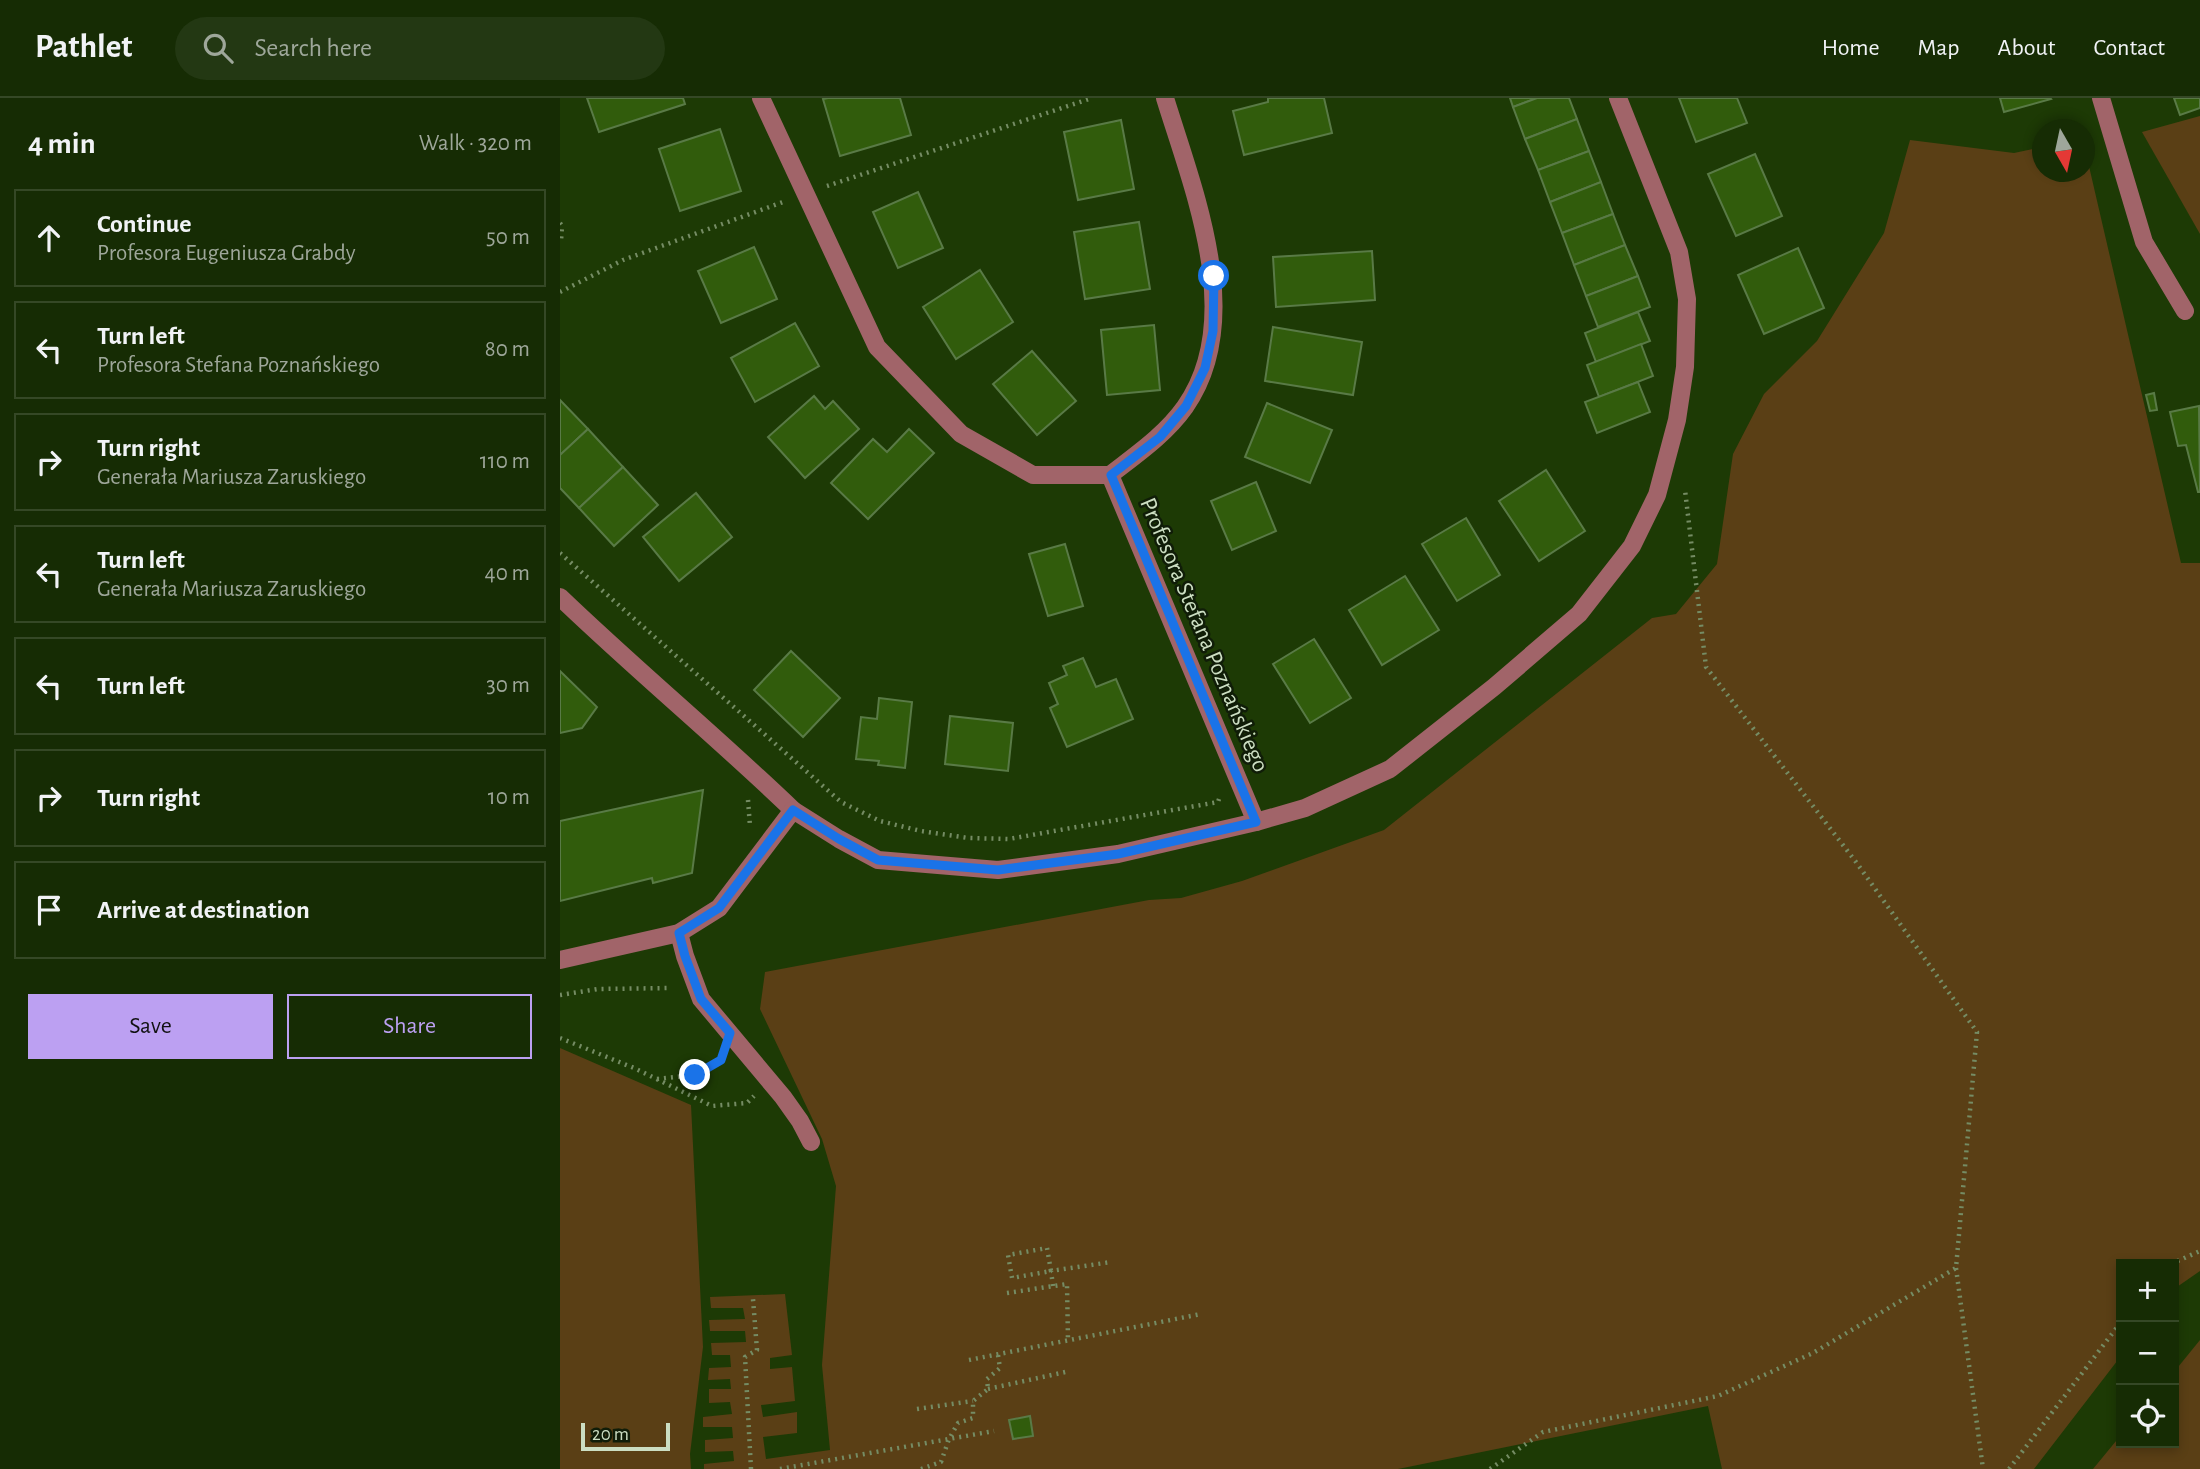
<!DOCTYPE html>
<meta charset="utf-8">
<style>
body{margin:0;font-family:"Alegreya Sans",sans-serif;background:#233813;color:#f1f3f6}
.controls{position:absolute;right:21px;bottom:21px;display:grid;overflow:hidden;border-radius:0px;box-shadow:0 4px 10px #0003}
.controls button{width:63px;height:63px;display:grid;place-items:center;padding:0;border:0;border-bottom:2px solid #354826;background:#162c04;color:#f1f3f6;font:35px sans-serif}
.compass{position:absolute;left:1472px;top:21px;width:63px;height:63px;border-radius:50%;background:#162c04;box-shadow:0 4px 10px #0003;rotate:171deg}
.scale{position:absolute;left:21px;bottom:18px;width:89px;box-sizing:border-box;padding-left:7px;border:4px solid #ccdec2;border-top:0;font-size:19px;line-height:24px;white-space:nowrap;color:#ccdec2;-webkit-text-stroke:5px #101d08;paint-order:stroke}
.stop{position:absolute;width:21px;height:21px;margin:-16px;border:5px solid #1a73e8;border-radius:50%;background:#fff}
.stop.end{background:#1a73e8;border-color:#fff;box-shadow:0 2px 7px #0008}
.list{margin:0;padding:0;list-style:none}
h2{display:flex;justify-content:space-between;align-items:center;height:91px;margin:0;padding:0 28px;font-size:30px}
h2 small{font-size:23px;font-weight:400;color:#9ea79a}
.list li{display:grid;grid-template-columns:46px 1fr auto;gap:21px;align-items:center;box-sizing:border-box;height:98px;margin:0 14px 14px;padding:0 14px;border:2px solid #354826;border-radius:0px}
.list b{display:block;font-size:26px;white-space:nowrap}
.list p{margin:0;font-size:23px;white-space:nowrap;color:#9ea79a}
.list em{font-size:23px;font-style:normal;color:#9ea79a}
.actions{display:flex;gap:14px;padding:21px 28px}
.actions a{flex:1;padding:16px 0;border:2px solid #bca0f2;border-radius:0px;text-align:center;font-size:24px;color:#bca0f2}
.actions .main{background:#bca0f2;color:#111}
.icon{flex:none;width:38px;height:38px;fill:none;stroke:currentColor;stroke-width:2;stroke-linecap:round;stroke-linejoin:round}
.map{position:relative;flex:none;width:1640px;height:1371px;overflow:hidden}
header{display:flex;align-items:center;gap:42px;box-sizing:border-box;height:98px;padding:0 35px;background:#162c04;border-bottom:2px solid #354826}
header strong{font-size:33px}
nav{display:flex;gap:38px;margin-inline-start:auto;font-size:24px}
.search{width:490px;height:63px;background:#233813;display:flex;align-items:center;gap:18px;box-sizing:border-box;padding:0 24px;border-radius:38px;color:#9ea79a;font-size:26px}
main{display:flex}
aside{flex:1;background:#162c04}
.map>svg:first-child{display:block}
</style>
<header>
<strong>Pathlet</strong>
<div class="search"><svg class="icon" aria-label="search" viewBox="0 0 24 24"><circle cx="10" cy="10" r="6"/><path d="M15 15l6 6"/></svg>Search here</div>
<nav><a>Home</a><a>Map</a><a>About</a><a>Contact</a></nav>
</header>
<main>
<aside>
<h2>4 min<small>Walk · 320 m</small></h2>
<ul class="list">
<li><svg class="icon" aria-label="ahead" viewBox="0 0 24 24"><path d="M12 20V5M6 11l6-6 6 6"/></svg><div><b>Continue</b><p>Profesora Eugeniusza Grabdy</p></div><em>50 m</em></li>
<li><svg class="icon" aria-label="left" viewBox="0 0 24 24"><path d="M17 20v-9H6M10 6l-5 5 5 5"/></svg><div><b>Turn left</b><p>Profesora Stefana Poznańskiego</p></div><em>80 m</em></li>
<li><svg class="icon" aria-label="right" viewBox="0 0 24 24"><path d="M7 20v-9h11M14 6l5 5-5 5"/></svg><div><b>Turn right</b><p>Generała Mariusza Zaruskiego</p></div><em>110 m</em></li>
<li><svg class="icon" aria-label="left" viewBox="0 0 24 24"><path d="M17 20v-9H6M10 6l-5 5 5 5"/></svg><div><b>Turn left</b><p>Generała Mariusza Zaruskiego</p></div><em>40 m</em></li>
<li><svg class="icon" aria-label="left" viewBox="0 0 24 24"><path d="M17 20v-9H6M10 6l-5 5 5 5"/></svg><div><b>Turn left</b></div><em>30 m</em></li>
<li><svg class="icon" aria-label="right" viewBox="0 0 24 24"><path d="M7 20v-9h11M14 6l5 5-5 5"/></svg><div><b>Turn right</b></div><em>10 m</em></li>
<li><svg class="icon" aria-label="arrive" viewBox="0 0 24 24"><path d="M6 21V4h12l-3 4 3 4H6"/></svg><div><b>Arrive at destination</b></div></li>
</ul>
<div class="actions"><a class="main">Save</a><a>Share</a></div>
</aside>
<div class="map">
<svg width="1640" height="1371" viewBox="0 0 1640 1371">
<rect width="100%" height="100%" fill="#1d3a05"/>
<!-- green -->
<g fill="#5a3f15">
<polygon points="1640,18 1640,136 1582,34"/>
<polygon points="1350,42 1454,55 1482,49 1482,74 1524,74 1525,51 1621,465 1640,465 1640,1173 1614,1191 1614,1166 1561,1166 1561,1258 1474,1371 1162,1371 1148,1308 838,1371 144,1371 144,1366 174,1363 173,1353 145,1354 145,1342 173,1340 172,1329 143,1329 143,1319 172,1316 170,1304 149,1305 149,1291 171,1291 170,1281 148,1282 149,1270 171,1269 170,1257 152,1257 151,1245 186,1244 185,1233 150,1233 149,1222 185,1221 183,1210 151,1210 150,1199 225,1196 232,1257 210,1260 210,1271 232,1269 235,1303 201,1307 203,1319 237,1314 237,1335 203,1339 206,1361 270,1352 262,1267 276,1088 262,1041 200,911 205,874 589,802 621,800 682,783 824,732 1092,520 1116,516 1157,466 1173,356 1204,296 1257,243 1324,135"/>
<polygon points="0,950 131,1007 143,1249 130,1356 131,1371 0,1371"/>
<polygon points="1640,1242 1640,1371 1533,1371 1561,1337 1561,1345 1614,1345 1614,1274"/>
</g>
<!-- building -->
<g fill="#315c0c" stroke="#597a46" stroke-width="2">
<polygon points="27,0 123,0 125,6 39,34"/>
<polygon points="268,0 340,0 351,37 280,58 263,1"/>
<polygon points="708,0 764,0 772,35 684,57 673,13 708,4"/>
<polygon points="950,0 977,0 953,9"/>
<polygon points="977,0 1009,0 1017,21 965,41 953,9"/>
<polygon points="1119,0 1177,0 1187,25 1136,44"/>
<polygon points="1440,0 1490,0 1491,1 1444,14"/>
<polygon points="1614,0 1640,0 1640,10 1620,17"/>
<polygon points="1017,21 1029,53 978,72 965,41"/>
<polygon points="561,22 574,91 518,102 504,34"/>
<polygon points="160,31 181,93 120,113 99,51"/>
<polygon points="1029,53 1041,84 990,104 978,72"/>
<polygon points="1195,56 1222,118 1176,138 1148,76"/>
<polygon points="1041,84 1053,116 1002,135 990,104"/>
<polygon points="358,94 383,150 338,170 313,114"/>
<polygon points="1053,116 1065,147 1014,167 1002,135"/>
<polygon points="579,124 590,191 525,201 514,134"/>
<polygon points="1065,147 1078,178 1026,198 1014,167"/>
<polygon points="194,149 217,201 161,225 138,173"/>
<polygon points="1238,150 1264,210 1204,236 1178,177"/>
<polygon points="812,153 815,202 716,209 713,159"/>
<polygon points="420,172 453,224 396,261 363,209"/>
<polygon points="1078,178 1090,209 1038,229 1026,198"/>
<polygon points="1078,214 1090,243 1036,264 1025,235"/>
<polygon points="235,225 259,268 195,304 171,260"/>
<polygon points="594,227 600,292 547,297 541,232"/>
<polygon points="713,229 802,244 793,297 705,283"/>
<polygon points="1081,246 1093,278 1039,299 1027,267"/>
<polygon points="472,253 516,303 477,337 433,286"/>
<polygon points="1078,284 1090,314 1037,335 1025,304"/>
<polygon points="1594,295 1597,312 1590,313 1586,297"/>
<polygon points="254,298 265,311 273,303 299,331 245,380 208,339"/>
<polygon points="0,302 28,331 0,357"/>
<polygon points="707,305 772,332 750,385 685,359"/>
<polygon points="1639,308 1640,394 1638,394 1626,347 1618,348 1610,314"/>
<polygon points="28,331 63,369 19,410 0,390 0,357"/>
<polygon points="349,331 374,355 308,421 271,385 313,341 327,354"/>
<polygon points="63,369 98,407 54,448 19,410"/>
<polygon points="986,372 1025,433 979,463 939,403"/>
<polygon points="696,384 716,433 672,452 651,403"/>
<polygon points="136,395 172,439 119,483 83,439"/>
<polygon points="906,420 940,477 897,503 862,446"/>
<polygon points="505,446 523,508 488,518 469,456"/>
<polygon points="845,478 879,532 822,567 789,512"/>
<polygon points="754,541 791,600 750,625 713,566"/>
<polygon points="231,553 280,600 243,639 194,592"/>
<polygon points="523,560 536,589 556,581 573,621 507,649 490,610 498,606 489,585 507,577 503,568"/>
<polygon points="0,573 37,609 22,630 0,635"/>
<polygon points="319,600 352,604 345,670 318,667 319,663 296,661 301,619 317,621"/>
<polygon points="390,618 453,625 448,673 385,666"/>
<polygon points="143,692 132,775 93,785 92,780 0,803 0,723"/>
<polygon points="470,1318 473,1338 453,1341 449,1322"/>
</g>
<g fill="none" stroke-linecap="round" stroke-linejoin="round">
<!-- path -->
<g stroke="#758c64" stroke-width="4.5" stroke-dasharray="2 5" stroke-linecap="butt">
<polyline points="267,88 532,0"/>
<polyline points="0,125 2,128 1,143"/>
<polyline points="0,194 63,162 223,104"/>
<polyline points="0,455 281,704 320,723 361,733 408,740 449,741 658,704 659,701"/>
<polyline points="188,702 190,728"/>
<polyline points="0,897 38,891 111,890"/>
<polyline points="0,940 74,970 152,1008 187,1005 194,998"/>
<polyline points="97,981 135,977 161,962"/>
<polygon points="487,1150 491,1173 452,1180 448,1157"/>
<polyline points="1611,1166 1640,1153"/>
<polyline points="1396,1170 1423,1371"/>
<polyline points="493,1188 491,1173 551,1164"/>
<polyline points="447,1195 507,1186 508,1243"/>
<polyline points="409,1262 641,1216"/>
<polyline points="428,1291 510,1273"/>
<polyline points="357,1311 413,1303"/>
<polyline points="191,1371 185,1259 197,1252 193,1201"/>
<polyline points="220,1371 434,1333"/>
<polyline points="361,1371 381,1364 389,1341 398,1325 413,1320 413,1303 428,1291 427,1281 440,1270 438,1257"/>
<polyline points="930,1371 983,1334 1158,1298 1253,1255 1396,1170 1417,934 1296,764 1146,569 1125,392"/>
<polyline points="1449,1371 1561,1224"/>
</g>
<!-- minor -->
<g stroke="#a16469" stroke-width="18">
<polyline points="201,0 317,249 401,336 473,377 550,377 696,724"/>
<polyline points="1541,0 1584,144 1625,213"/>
<path d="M550 377C577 356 605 337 625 309 687 221 633 91 605 0"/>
<path d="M0 499C76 572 157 639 233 712"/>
<polyline points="119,835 125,858 141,901 223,999 240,1023 251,1044"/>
<polyline points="0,862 119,835 159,810 233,712 279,741 318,762 438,772 558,756 696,724 745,710 830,671 934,589 1019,516 1072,448 1097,397 1117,322 1125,269 1127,201 1119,154 1058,0"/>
</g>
</g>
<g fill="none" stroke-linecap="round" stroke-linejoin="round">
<!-- route -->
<polyline stroke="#1a73e8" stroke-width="9" points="135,977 161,962 170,935 141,901 125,858 119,835 159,810 233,712 279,741 318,762 438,772 558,756 696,724 551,377 600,339 626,308 645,270 653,233 654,178"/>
</g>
<g text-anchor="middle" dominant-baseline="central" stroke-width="5" stroke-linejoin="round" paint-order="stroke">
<!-- street labels -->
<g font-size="24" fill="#ccdec2" stroke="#101d08">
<text transform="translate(644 537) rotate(67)">Profesora Stefana Poznańskiego</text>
</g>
</g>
</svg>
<div class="controls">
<button>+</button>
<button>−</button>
<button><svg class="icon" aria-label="locate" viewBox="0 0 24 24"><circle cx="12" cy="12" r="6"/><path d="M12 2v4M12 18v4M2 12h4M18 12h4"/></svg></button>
</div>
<svg class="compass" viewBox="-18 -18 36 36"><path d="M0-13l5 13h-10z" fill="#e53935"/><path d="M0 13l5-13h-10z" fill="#9ea79a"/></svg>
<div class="scale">20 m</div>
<div class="stop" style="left:654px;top:178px"></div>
<div class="stop end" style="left:135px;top:977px"></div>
</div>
</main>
